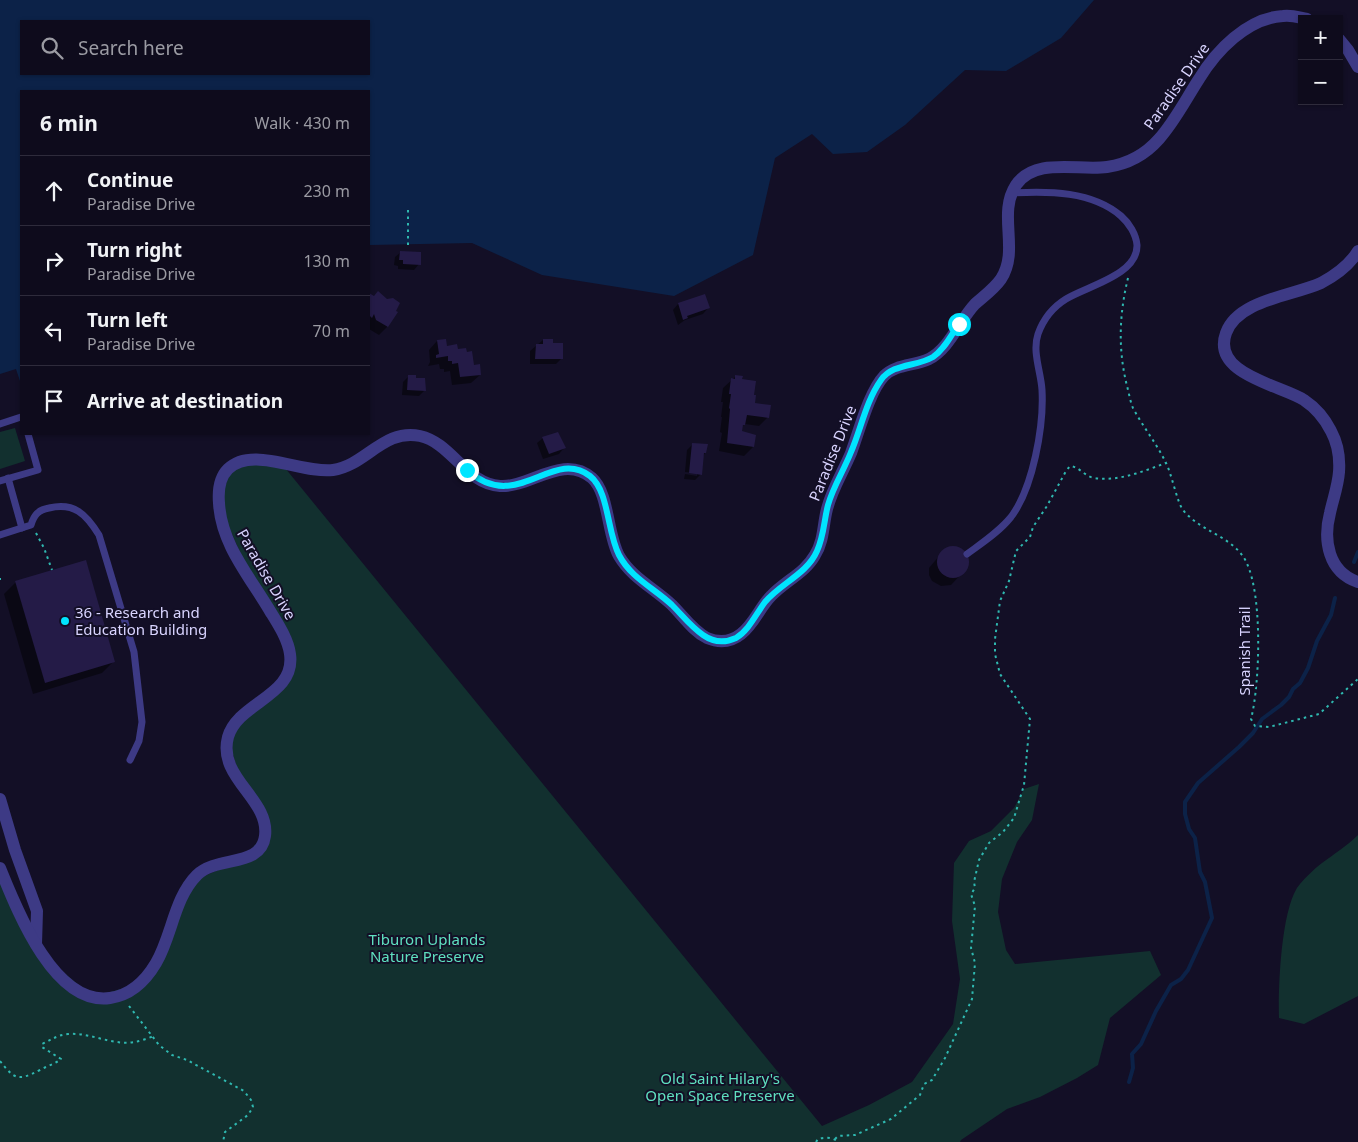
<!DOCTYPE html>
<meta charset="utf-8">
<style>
body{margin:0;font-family:"Noto Sans",sans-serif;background:#1c1929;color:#f1f3f6}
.controls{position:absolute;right:15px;top:15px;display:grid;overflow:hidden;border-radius:0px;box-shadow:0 1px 4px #0004}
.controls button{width:45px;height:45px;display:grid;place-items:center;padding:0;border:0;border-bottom:1px solid #2e2b3b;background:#0e0b1c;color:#f1f3f6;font:25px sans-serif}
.stop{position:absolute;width:15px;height:15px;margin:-11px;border:4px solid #00e5ff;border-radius:50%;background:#fff}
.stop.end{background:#00e5ff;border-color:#fff;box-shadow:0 1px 5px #0008}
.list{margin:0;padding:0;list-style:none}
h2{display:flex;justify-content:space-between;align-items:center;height:65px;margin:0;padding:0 20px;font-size:21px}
h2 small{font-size:16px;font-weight:400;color:#9b9ba3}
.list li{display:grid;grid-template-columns:32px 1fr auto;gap:15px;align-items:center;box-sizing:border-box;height:70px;padding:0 20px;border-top:1px solid #2e2b3b}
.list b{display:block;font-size:19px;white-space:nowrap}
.list p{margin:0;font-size:16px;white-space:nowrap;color:#9b9ba3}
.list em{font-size:16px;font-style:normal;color:#9b9ba3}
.icon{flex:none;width:28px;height:28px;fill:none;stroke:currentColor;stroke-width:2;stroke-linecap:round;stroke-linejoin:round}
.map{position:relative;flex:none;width:1358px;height:1142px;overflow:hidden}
.search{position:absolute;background:#0e0b1c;box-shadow:0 1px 4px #0004;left:20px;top:20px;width:350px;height:55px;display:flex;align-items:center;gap:12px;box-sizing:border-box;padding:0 18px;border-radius:0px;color:#9b9ba3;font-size:19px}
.panel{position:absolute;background:#0e0b1c;box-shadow:0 1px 4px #0004;left:20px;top:90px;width:350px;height:345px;border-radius:0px}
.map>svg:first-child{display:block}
</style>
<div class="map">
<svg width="1358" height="1142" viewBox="0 0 1358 1142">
<rect width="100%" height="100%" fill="#130f26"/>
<!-- green -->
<g fill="#12302f">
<polygon points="15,428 25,461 0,469 0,432"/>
<polygon points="281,463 822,1126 869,1105 912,1082 953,1024 960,979 952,921 954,863 969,841 991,831 1014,808 1024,789 1039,784 1032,820 1017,842 1002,879 998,912 1006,950 1015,964 1150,951 1161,975 1110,1018 1098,1065 1077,1078 1040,1097 1007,1109 961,1140 960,1142 0,1142 0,868 43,955 93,997 141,983 191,882 243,859 265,833 243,787 228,739 267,697 291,663 219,506 232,465"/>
<path d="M1358 835V996L1304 1024 1279 1018C1278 989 1281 905 1300 884 1306 877 1314 869 1322 863 1334 854 1347 846 1358 835Z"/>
</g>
<!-- water -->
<path fill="#0c2248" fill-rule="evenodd" d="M0 0H1094L1061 38 1006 71 965 70 905 125 867 152 833 154 812 134 775 158 753 255 674 296 542 275 472 243 370 245 369 244V91H21V384L16 369 0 374ZM21 21H369V74H21Z"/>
<!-- shadow -->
<g fill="#0007">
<polygon points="401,252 419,264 414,270 398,269 398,266 394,265 395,257"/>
<polygon points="369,294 396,313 387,327 379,335 369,329"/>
<polygon points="704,295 708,308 703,314 685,320 678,325 673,310 678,304"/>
<polygon points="543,340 562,358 556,364 530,364 530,351"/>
<polygon points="437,341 446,347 457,350 480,375 471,383 452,385 450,371 444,372 444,369 440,369 439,364 428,366 430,362 429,350"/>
<polygon points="408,377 424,391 419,396 402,395 403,382"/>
<polygon points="735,377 753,404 768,417 759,426 745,424 741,427 741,432 753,447 744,456 719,451 722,433 720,432 722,417 721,417 723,402 721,402 723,388"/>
<polygon points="543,438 564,448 559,454 543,459 537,443"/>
<polygon points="693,444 705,453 703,456 701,474 695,480 684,479 685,474 697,476 697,473 685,472 687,450"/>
<polygon points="951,547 957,548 966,554 968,561 967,568 951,585 941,586 932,581 929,575 929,568 945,549"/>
<polygon points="16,582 114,661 102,673 33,694 4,594"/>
</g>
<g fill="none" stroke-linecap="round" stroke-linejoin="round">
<!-- stream -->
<g stroke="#0c2248" stroke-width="4">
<polyline points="1354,562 1358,552"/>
<polyline points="1129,1082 1133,1068 1132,1054 1141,1044 1156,1011 1171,985 1181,979 1188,970 1212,918 1205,882 1200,872 1195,838 1189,829 1185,814 1185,802 1198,783 1239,747 1253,733 1262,719 1281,705 1289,697 1293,689 1300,683 1308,668 1317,641 1331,615 1335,598"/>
</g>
</g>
<!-- building -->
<g fill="#241b47">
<polygon points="400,251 421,252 421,265 403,264 403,260 399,260"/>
<polygon points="378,291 387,299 393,298 400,303 396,311 398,312 388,327 376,320 374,314 372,318 369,315 369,293 374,296"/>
<polygon points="705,294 710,308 687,316 688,318 683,320 678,303"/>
<polygon points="446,339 447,346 457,344 458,349 466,348 467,352 472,351 474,365 480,364 481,375 460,377 458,363 452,364 452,361 448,361 448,356 436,358 436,355 439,354 437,340"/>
<polygon points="543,339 553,339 553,343 563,343 563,359 535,359 536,344 543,344"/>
<polygon points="408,375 416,375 416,378 425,378 426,391 407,390"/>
<polygon points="735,375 743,376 742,379 756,381 754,395 756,395 755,403 771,405 769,418 747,415 745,425 743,425 742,431 756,435 754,447 727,443 730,409 729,408 731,394 729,394 731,378 735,379"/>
<polygon points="558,432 566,448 549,454 542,437"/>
<polygon points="692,443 708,444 706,453 704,453 702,475 689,473"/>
<circle cx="953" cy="562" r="16"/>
<polygon points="86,560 115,662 45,683 15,581"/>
</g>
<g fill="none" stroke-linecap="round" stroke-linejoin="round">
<!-- path -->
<g stroke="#2fb8b0" stroke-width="2" stroke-dasharray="2.5 4" stroke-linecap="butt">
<polyline points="408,245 408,208"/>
<path d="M1128 278C1119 315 1118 350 1127 386 1129 393 1130 401 1133 408 1143 427 1157 444 1166 463 1172 475 1177 502 1183 510 1199 530 1227 535 1242 555 1264 583 1260 685 1251 719L1255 726 1269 727 1319 714 1358 679"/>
<polyline points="36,533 44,548 52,570"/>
<polyline points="0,579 1,579"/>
<polyline points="129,1006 159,1045 172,1055 187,1060 244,1091 251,1100 253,1107 248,1115 225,1132 223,1142"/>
<path d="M0 1061C15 1080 18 1081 40 1070 47 1066 55 1064 61 1059L42 1047V1044C51 1040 57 1035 68 1034 90 1032 112 1046 135 1042 141 1041 148 1038 154 1036"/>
<path d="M835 1139 838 1136 855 1135 891 1119 920 1095 924 1084 932 1080 945 1058 972 999 975 963 971 948 975 906 971 894 975 888 974 882 979 860 989 843 1003 832 1014 818 1024 785 1030 719 1000 674 995 654V639L1000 601 1009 581 1016 551 1030 537 1033 527 1047 506 1066 471 1070 466C1080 467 1084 476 1094 478 1118 482 1144 471 1166 463"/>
<path d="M816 1142 818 1139C825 1137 833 1137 838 1142"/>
</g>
<!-- service -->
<g stroke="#3d3a85" stroke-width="7">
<polyline points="0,424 21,417"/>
<polyline points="8,478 22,528"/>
<polyline points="0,481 38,470 28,434"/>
<path d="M0 535 31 525C34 515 38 510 49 508 74 502 86 514 99 535L134 652 142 722 139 741 130 760"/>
<path d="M967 554C982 543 999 532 1011 517 1033 488 1044 426 1042 390 1041 372 1032 352 1038 334 1043 320 1053 307 1066 299 1087 286 1138 275 1137 245 1136 234 1129 223 1121 216 1092 191 1049 191 1012 193"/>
</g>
<!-- minor -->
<polyline stroke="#3d3a85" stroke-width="12" points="0,799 15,850 37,911 36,944"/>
<!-- tertiary -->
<g stroke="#3d3a85" stroke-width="12">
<polyline points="1339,39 1348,50 1358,67"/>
<path d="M1358 251C1349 266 1336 275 1321 283 1292 296 1238 300 1226 333 1211 374 1280 385 1304 400 1316 408 1325 419 1331 431 1338 444 1340 458 1339 472 1338 486 1333 499 1330 513 1323 540 1328 572 1358 582"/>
<path d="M0 868C17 910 54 1006 110 998 131 995 146 980 156 963 172 936 174 898 197 875 218 855 261 868 265 836 270 799 217 778 228 737 238 702 296 696 290 654 288 639 278 624 270 611 250 577 221 544 219 503 218 491 219 478 228 469 252 445 302 474 333 470 365 466 384 428 420 436 452 443 466 484 500 486 530 488 563 453 592 478 609 493 607 534 619 556 632 578 654 588 672 605 683 616 693 631 707 638 719 643 731 642 741 634 754 624 760 607 771 596 785 581 805 573 815 555 824 541 823 524 827 509 832 489 843 472 851 453 859 432 869 392 884 376 896 364 914 366 929 359 950 348 959 321 975 304 984 296 994 289 1001 279 1020 250 997 214 1016 185 1035 157 1078 171 1107 167 1128 164 1145 155 1159 139 1175 121 1186 99 1199 79 1216 51 1247 18 1283 16 1293 15 1297 17 1307 19"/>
</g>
</g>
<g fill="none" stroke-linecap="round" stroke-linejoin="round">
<!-- route -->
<path stroke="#00e5ff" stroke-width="6" d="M467 470C517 515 552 447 590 476 609 491 607 532 619 555 631 578 654 588 672 605 682 615 691 627 703 635 713 642 725 643 736 638 749 630 756 614 765 602 781 583 807 574 817 551 824 536 824 520 828 505 833 487 844 470 851 452 861 429 866 401 881 380 893 363 916 367 933 357 945 349 951 335 959 324"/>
</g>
<!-- markers -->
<circle fill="#00e5ff" stroke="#130f26" stroke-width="2" cx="65" cy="621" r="5"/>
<g text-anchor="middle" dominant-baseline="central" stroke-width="4" stroke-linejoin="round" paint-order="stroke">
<!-- street labels -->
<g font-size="15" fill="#d9d4ff" stroke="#130f26">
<text transform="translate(1176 86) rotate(-55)">Paradise Drive</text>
<text transform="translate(832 453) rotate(-68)">Paradise Drive</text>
<text transform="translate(267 574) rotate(60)">Paradise Drive</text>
<text transform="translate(1244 651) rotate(-90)">Spanish Trail</text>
</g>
<!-- poi labels -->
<g font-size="15" fill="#d9d4ff" stroke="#130f26" text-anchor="start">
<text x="75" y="612">36 - Research and<tspan x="75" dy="17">Education Building</tspan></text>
</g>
<!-- park labels -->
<g font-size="15" fill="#5fe0c0" stroke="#130f26">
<text x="427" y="939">Tiburon Uplands<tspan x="427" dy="17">Nature Preserve</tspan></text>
<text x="720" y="1078">Old Saint Hilary's<tspan x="720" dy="17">Open Space Preserve</tspan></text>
</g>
</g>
</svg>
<div class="controls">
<button>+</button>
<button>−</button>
</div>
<div class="stop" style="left:959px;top:324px"></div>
<div class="stop end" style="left:467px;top:470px"></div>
<div class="search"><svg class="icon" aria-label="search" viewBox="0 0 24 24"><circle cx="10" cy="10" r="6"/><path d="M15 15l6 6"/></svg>Search here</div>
<section class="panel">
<h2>6 min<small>Walk · 430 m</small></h2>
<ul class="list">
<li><svg class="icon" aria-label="ahead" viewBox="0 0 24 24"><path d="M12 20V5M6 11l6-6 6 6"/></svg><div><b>Continue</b><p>Paradise Drive</p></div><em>230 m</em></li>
<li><svg class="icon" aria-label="right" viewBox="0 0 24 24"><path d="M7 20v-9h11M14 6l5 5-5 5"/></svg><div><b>Turn right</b><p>Paradise Drive</p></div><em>130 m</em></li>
<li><svg class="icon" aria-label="left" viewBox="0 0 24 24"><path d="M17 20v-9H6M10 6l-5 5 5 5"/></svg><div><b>Turn left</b><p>Paradise Drive</p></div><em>70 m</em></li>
<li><svg class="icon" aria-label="arrive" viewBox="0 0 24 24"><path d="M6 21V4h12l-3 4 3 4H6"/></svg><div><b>Arrive at destination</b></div></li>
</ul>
</section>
</div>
